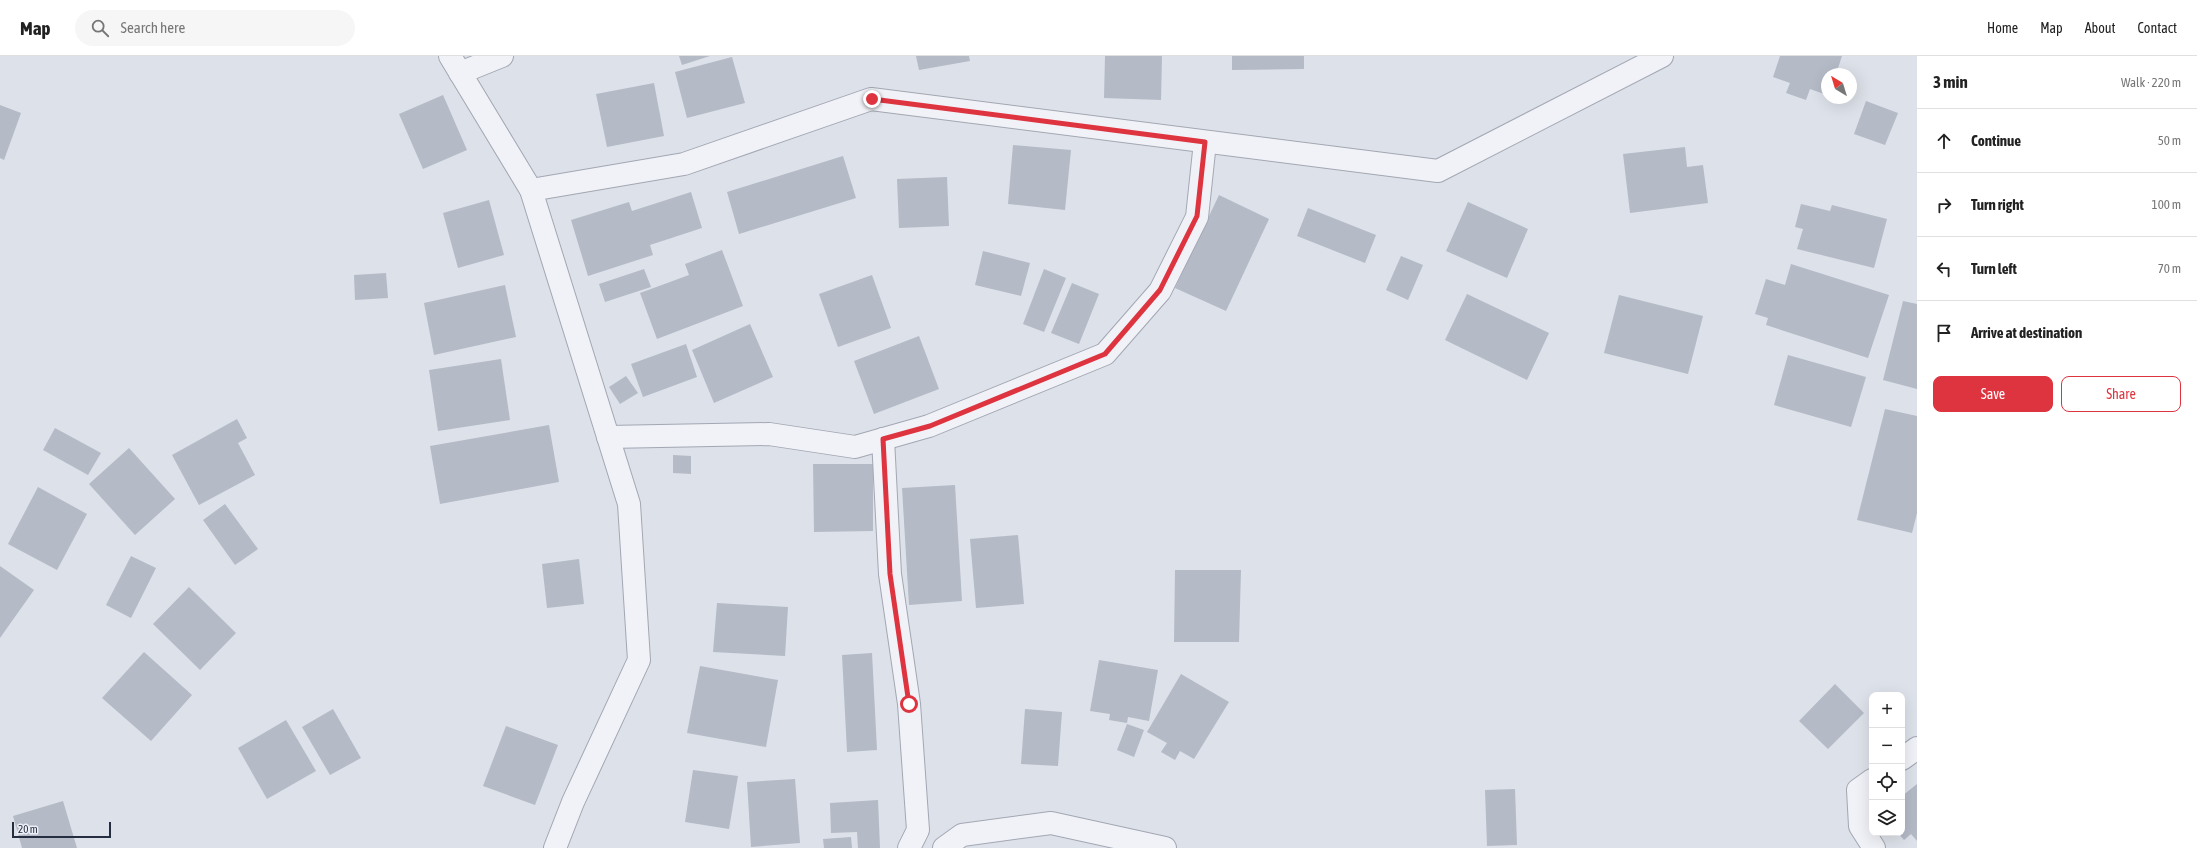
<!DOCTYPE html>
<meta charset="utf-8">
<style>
body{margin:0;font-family:"Asap Condensed",sans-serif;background:#f6f6f6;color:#222}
.controls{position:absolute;right:12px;bottom:12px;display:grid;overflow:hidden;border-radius:8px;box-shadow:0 4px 16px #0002}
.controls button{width:36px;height:36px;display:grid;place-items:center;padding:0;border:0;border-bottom:1px solid #e0e0e0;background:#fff;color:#222;font:20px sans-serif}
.compass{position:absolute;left:1821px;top:12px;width:36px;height:36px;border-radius:50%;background:#fff;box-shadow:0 4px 16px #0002;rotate:322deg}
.scale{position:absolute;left:12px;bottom:10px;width:99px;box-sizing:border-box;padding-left:4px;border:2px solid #252d41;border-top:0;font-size:11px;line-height:14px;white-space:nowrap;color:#252d41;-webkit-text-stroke:3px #edf0f6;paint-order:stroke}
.stop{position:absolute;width:12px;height:12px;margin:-9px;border:3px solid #dd3440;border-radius:50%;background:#fff}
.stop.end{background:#dd3440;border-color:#fff;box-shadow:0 1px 4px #0008}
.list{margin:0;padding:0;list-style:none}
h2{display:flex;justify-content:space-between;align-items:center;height:52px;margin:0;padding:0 16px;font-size:17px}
h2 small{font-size:13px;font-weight:400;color:#767676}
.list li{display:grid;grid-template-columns:26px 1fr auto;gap:12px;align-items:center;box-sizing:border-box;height:64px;padding:0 16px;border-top:1px solid #e0e0e0}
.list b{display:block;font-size:15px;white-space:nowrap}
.list em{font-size:13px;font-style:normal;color:#767676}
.actions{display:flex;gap:8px;padding:12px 16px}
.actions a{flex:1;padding:9px 0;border:1px solid #dd3440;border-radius:8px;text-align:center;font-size:14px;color:#dd3440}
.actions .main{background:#dd3440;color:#fff}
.icon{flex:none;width:22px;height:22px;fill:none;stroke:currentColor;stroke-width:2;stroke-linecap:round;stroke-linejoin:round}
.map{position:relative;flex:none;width:1917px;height:792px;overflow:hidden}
header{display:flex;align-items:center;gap:24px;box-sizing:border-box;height:56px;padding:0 20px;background:#fff;border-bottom:1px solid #e0e0e0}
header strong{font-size:19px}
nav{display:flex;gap:22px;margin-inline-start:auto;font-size:14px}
.search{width:280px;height:36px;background:#f6f6f6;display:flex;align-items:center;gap:10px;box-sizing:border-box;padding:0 14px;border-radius:22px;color:#767676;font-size:15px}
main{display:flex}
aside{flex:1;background:#fff}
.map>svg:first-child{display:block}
</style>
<header>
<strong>Map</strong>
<div class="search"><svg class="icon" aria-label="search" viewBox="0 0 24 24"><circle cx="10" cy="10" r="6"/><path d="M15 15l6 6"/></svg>Search here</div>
<nav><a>Home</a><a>Map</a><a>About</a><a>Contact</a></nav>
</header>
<main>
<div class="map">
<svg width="1917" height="792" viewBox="0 0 1917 792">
<rect width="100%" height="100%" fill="#dde1e9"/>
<!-- building -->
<g fill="#b4bac6">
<polygon points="679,0 710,0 682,9"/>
<polygon points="916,0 969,0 970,5 919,14"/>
<polygon points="1105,0 1162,0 1161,44 1104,42"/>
<polygon points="1232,0 1304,0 1304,13 1232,14"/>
<polygon points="1780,0 1842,0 1836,18 1827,18 1827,39 1810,33 1806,44 1786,37 1790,27 1773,21"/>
<polygon points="732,1 745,47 687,62 675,16"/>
<polygon points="654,27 664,80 607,91 596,38"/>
<polygon points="443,39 467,94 423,113 399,58"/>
<polygon points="1866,45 1898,57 1885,89 1854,78"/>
<polygon points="0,49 21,57 4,104 0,102"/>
<polygon points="1013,89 1071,94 1065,154 1008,148"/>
<polygon points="1685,91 1687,111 1703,109 1708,147 1630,157 1623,98"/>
<polygon points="843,100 856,142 739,178 727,136"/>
<polygon points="947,121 949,170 899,172 897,123"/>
<polygon points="691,136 702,172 650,189 653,199 588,220 571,164 629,146 632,155"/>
<polygon points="1219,139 1269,163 1226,255 1175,232"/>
<polygon points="489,144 504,199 458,212 443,157"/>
<polygon points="1468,146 1528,173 1507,222 1446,195"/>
<polygon points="1801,148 1830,155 1832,149 1887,163 1874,212 1797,193 1803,173 1795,171"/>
<polygon points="1308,152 1376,179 1365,207 1297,180"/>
<polygon points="722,194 743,250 657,283 640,237 689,219 685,208"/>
<polygon points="983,195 1030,207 1021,240 975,229"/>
<polygon points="1401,200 1423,209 1408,244 1386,234"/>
<polygon points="1791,208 1889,239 1868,302 1766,269 1768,262 1755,258 1766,223 1785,229"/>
<polygon points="644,213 651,231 605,246 599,228"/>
<polygon points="1044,213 1066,222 1044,276 1023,268"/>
<polygon points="386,217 388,242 355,244 354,219"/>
<polygon points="872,219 891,272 838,291 819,238"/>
<polygon points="1072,227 1099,238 1079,288 1051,277"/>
<polygon points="505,229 516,281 434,299 424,247"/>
<polygon points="1467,238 1549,277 1527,324 1445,284"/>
<polygon points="1619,239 1703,260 1688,318 1604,297"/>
<polygon points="1903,245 1917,248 1917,333 1883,324"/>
<polygon points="750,268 773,321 714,347 692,294"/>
<polygon points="919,280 939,333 874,358 854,305"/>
<polygon points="686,288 697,321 643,341 631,308"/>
<polygon points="1788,299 1866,321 1851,371 1774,349"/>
<polygon points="501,303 510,364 438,375 429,314"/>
<polygon points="626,320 638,337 620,348 609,331"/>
<polygon points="1885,353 1917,360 1917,457 1912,477 1857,464"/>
<polygon points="237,363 247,382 238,387 255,419 199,449 172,399"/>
<polygon points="549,369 559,426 440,448 430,390"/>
<polygon points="55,372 101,397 88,419 43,394"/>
<polygon points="129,392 175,443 135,479 89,428"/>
<polygon points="673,399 691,400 691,418 673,417"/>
<polygon points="813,408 873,408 873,475 814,476"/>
<polygon points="955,429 962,545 909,549 902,432"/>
<polygon points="38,431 87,458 57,514 8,488"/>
<polygon points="225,448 258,493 235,509 203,464"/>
<polygon points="1018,479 1024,548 976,552 970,483"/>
<polygon points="131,500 156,512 131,562 106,549"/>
<polygon points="579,503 584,548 547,552 542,508"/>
<polygon points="0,510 34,534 0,582"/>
<polygon points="1175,514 1241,514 1239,586 1174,586"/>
<polygon points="189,531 236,577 200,614 153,568"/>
<polygon points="717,547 788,551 785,600 713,596"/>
<polygon points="144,596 192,639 151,685 102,642"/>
<polygon points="872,597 877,694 847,696 842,599"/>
<polygon points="1099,604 1158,614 1149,665 1128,661 1127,667 1109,664 1110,658 1090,655"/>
<polygon points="700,610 778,624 766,691 687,677"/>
<polygon points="1181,618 1229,646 1194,703 1180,695 1175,704 1161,696 1167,687 1147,676"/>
<polygon points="1835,628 1864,657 1828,693 1799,665"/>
<polygon points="333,653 361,702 330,719 302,671"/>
<polygon points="1025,653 1062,656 1058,710 1021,708"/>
<polygon points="286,664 316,715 267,743 238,692"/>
<polygon points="1127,668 1144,674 1134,701 1117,694"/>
<polygon points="506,670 558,689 535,749 483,730"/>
<polygon points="693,714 738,720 729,773 685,766"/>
<polygon points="795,723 800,787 751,791 747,726"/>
<polygon points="1917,728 1917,785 1911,778 1904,784 1898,777 1902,777 1902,740"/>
<polygon points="1515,733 1517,789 1487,790 1485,734"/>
<polygon points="878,744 880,792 858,792 857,776 831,777 830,747"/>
<polygon points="63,745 77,792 22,792 13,760"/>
<polygon points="851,781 852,792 824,792 823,783"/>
</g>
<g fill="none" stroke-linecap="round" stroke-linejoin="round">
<defs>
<g id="minor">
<polyline points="450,0 531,134 684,108 871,43 1438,115 1662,0"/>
<polyline points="460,17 502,0"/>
<polyline points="531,134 629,448 639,604 573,746 555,792"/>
<polyline points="608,381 769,378 855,391 929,370 1105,298 1160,235 1197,161 1205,86"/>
<polyline points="883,383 890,518 909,648 918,774 909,792"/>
<polyline points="1902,703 1917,692"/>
<polyline points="1872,724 1858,734 1860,770 1874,792"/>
<polyline points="944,792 962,779 1051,767 1165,792"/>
</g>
</defs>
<!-- minor casing -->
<use href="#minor" stroke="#a2a7b3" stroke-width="24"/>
<!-- minor -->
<use href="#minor" stroke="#f1f2f7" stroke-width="22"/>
</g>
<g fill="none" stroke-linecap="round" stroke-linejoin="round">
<!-- route -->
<polyline stroke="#dd3440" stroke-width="5" points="872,43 1205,86 1197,160 1160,234 1105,298 930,370 883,383 890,518 909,648"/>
</g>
</svg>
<div class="controls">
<button>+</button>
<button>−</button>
<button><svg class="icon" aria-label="locate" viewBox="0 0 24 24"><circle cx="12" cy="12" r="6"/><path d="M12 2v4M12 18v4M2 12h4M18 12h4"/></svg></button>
<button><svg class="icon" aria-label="layers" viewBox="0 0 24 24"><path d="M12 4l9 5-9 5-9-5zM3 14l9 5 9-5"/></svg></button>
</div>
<svg class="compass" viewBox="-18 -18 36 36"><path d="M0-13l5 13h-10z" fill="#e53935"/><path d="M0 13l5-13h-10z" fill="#767676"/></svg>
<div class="scale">20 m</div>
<div class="stop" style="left:909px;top:648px"></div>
<div class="stop end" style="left:872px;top:43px"></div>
</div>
<aside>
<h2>3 min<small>Walk · 220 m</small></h2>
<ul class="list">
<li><svg class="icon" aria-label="ahead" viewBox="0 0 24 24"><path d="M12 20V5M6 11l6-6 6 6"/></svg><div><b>Continue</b></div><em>50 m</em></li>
<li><svg class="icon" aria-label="right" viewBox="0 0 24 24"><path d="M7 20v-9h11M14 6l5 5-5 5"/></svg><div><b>Turn right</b></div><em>100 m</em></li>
<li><svg class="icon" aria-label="left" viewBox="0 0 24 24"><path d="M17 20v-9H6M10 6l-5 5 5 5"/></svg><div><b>Turn left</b></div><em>70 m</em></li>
<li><svg class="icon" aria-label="arrive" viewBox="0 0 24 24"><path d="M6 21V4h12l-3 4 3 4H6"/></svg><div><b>Arrive at destination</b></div></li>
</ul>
<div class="actions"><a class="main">Save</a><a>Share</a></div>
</aside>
</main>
